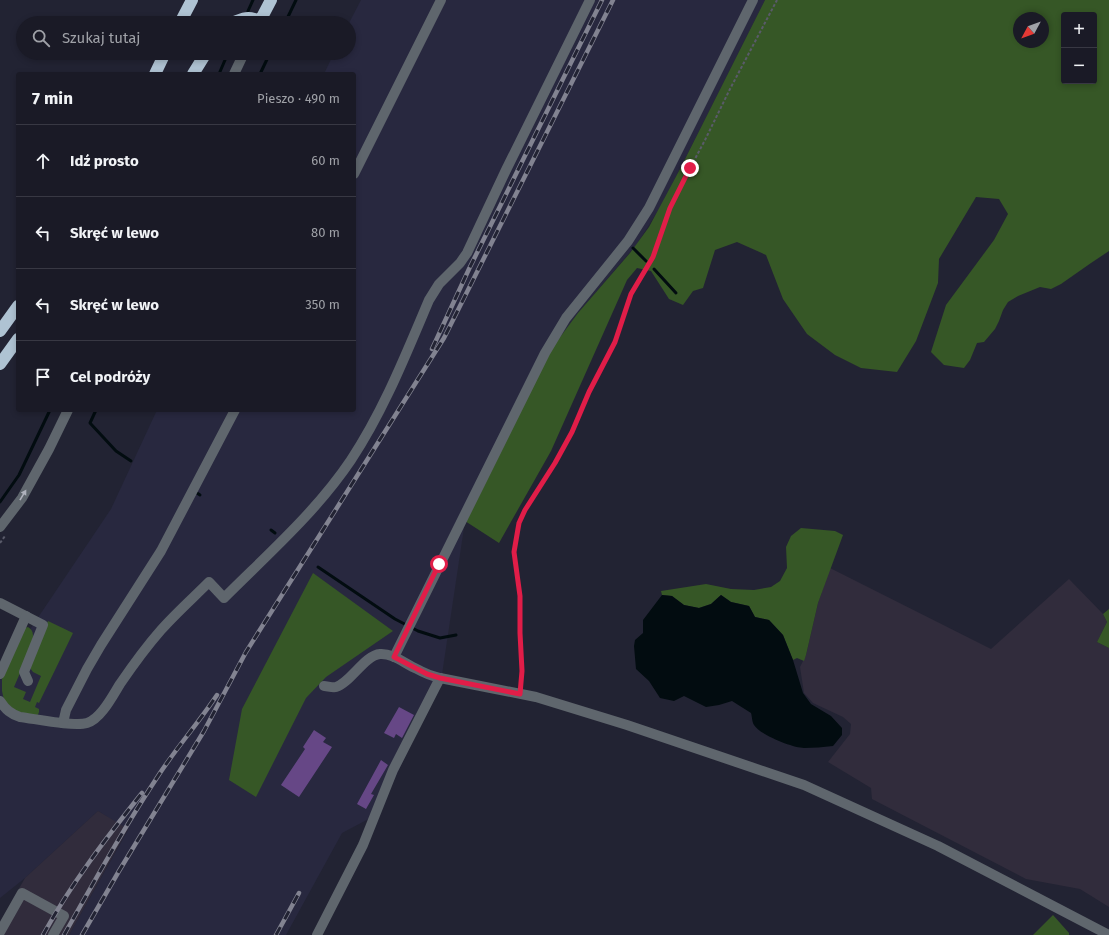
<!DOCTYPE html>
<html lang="pl">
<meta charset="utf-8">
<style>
body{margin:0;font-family:"Fira Sans",sans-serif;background:#272732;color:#f1f3f6}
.controls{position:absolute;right:12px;top:12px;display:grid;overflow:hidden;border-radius:4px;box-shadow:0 2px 6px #0003}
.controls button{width:36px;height:36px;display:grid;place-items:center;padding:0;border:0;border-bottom:1px solid #383843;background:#1a1a26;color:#f1f3f6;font:20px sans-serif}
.compass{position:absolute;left:1013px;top:12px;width:36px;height:36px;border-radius:50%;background:#1a1a26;box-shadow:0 2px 6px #0003;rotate:229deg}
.stop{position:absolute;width:12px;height:12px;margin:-9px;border:3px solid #e11d48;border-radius:50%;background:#fff}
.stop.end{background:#e11d48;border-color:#fff;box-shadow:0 1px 4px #0008}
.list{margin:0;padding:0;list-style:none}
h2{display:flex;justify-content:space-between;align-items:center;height:52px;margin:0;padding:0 16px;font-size:17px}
h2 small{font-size:13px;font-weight:400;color:#9fa1a7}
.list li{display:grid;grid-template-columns:26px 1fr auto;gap:12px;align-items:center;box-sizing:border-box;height:72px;padding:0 16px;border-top:1px solid #383843}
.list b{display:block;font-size:15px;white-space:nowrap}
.list em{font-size:13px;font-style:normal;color:#9fa1a7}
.icon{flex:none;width:22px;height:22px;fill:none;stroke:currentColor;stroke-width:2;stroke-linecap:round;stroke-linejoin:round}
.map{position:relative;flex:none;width:1109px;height:935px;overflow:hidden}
.search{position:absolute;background:#1a1a26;box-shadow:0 2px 6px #0003;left:16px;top:16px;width:340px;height:44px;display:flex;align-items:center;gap:10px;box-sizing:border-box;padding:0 14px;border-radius:22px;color:#9fa1a7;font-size:15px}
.panel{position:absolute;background:#1a1a26;box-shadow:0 2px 6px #0003;left:16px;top:72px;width:340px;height:340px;border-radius:4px}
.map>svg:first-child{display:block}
</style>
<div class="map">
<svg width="1109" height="935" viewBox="0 0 1109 935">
<rect width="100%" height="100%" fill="#222333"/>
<!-- built -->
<polygon fill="#28283f" points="361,0 765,0 680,169 659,209 637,244 578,313 567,328 465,521 441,681 378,814 342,833 286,935 69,935 128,830 98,811 25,878 0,898 0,674 111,509 157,410 354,410 354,74 324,74 334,53 349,53 349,23"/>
<!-- industrial -->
<g fill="#312c3c">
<polygon points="830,568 991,649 1069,579 1103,614 1107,622 1097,642 1109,648 1109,907 1080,889 1026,879 872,799 871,788 828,762 850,734 851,724 843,717 813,703 804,693 800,667 806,655 818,603"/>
<polygon points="98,811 128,829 69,935 0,935 0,922 25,878"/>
</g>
<!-- green -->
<g fill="#365726" fill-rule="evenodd">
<path d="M765 0H1109V251L1091 263 1061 284 1051 289 1040 287 1018 296 1008 302 1003 310 999 321 995 329 984 342 977 343 970 360 964 368 944 365 931 352 946 305 994 240 1008 214 999 199 976 197 939 259 938 283 916 341 897 372 861 368 835 355 807 334 783 299 766 255 737 242 715 250 703 288 693 291 683 305 669 299 651 271 637 268 627 280 551 451 499 543 465 521 543 364 555 344 578 313 630 253 649 227 680 169ZM1064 15H1094V81H1064ZM1019 18H1043V42H1019Z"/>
<polygon points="801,528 835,531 843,535 818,603 806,655 804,661 797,658 793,660 783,635 769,620 755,617 749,606 731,602 721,595 711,604 699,608 684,605 672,596 662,595 661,591 706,584 731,589 754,590 771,587 780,581 787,568 786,547 791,536"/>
<polygon points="313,573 393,631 326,677 306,698 256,797 229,780 242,709"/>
<polygon points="1109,609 1109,648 1097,642 1107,622 1103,614"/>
<path d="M48 621 73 633 39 703 37 702 35 707 39 709V712L37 717 15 711 4 700 2 691V679L8 665 25 628 28 627C35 631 33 638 32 645L14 687 26 692 23 699 30 702 41 676 33 672 30 668 31 663Z"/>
<polygon points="1053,915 1069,933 1069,935 1033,935"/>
</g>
<!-- water -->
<path fill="#020c10" d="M662 595 672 596 684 605 699 608 711 604 721 595 731 602 749 606 755 617 769 620 783 635 793 660 803 693 811 704 831 716 842 728V735L833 746C823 747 814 748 804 748 793 748 760 735 754 725 752 722 752 716 751 713L732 701 719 705 706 707 684 696 674 701 660 698 649 681 636 669 634 646 635 640 643 633V620Z"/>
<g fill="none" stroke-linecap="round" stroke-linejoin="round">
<!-- stream -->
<g stroke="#020c10" stroke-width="3">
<polyline points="248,11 253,0"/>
<polyline points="285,23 296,0"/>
<polyline points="219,74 228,53"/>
<polyline points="260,74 270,53"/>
<polyline points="633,248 646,261"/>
<polyline points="654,269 676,293"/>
<polyline points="96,410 90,423 116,451 131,461"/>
<polyline points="197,493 200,495"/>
<polyline points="0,502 19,475 50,410"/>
<polyline points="271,530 275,533"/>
<polyline points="318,567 395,619 418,631 440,638 456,635"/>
</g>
</g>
<!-- building -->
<g fill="#664786">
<polygon points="399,707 414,715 402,738 396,734 394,738 384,733"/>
<polygon points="314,730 326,738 323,742 332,747 299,797 281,785 305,749 303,747"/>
<polygon points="381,760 388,765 371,794 374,795 366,809 357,804"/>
</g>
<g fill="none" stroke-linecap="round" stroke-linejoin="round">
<!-- path -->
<g stroke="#5a5b6a" stroke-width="2" stroke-dasharray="3 2" stroke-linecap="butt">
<polyline points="0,543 5,536"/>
<polyline points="521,685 522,671 520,633 520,596 514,552 519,523 525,510 555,463 572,432 589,392 615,342 631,294 653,257 669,208 705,140 730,89 777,0"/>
</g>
<!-- minor -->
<g stroke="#5f666d" stroke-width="10">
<polyline points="234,74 244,53"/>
<polyline points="354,174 441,0"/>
<polyline points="0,527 22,498 49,449 68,410"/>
<polyline points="0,603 43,625 24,672 28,681"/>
<polyline points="394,657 545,353 566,318 628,241 649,208 753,0"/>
<polyline points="0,674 26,616"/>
<path d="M324 686C327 686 333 688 336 687 350 683 365 655 380 654 393 653 405 664 417 669 424 673 432 676 440 678L536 697 627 725 804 785 938 846 1107 934"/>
<path d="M0 701C6 710 11 714 20 717 36 719 74 727 87 723 101 719 113 695 120 684 133 665 146 647 161 630 176 613 193 598 209 582L224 598C268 554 316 512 351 460 384 410 406 354 429 300L439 284 460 263 467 253 506 170 590 0"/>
<polyline points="63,723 66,710 87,669 101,645 161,551 235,410"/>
<polyline points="0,932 22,893 64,916 53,935"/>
<polyline points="317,935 363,845 393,770 440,678"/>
</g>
<!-- highway -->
<g stroke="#afc3d3" stroke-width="12">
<polyline points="180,23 192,0"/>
<path d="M232 23C243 18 249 16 260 21L271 0"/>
<polyline points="155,74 165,53"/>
<polyline points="193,74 206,53"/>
<polyline points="0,331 18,306"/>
<polyline points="0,364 18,339"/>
</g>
<defs>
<g id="rail">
<polyline points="432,349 469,269 602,0"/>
<path d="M43 935C71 884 106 838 142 793"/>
<path d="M64 935C95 880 125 826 160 773 178 746 199 722 217 695"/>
<polyline points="82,935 119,871 204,731 246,652 444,338 613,0"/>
<polyline points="276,935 299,893"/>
</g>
</defs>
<!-- rail casing -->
<use href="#rail" stroke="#828391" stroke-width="4.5"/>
<!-- rail -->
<use href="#rail" stroke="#222333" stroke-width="3" stroke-dasharray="9" stroke-linecap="butt"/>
</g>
<!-- one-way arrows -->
<defs><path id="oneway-solid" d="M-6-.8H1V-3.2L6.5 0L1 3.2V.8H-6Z"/></defs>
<use fill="#afb2bc" href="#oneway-solid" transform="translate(23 495) rotate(-59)"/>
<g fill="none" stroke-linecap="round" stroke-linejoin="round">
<!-- route -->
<polyline stroke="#e11d48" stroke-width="5" points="439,564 394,657 427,674 440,678 520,694 522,671 520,633 520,596 514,552 519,523 525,510 555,463 572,432 589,392 615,342 631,294 653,257 670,208 690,168"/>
</g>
</svg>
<div class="controls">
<button>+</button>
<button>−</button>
</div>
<svg class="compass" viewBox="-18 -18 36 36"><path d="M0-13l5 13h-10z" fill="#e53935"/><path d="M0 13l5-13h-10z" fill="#9fa1a7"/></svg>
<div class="stop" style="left:439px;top:564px"></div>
<div class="stop end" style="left:690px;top:168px"></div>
<div class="search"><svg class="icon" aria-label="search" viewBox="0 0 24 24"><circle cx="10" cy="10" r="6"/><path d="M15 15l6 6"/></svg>Szukaj tutaj</div>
<section class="panel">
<h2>7 min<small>Pieszo · 490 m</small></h2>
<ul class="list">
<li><svg class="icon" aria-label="ahead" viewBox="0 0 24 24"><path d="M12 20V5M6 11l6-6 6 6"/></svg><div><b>Idź prosto</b></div><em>60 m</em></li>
<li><svg class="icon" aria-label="left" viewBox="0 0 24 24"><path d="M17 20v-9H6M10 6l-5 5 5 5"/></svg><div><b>Skręć w lewo</b></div><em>80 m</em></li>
<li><svg class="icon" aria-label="left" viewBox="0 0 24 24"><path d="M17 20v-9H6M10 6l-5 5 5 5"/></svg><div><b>Skręć w lewo</b></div><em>350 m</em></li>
<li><svg class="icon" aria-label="arrive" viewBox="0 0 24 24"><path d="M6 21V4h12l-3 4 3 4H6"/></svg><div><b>Cel podróży</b></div></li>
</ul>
</section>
</div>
